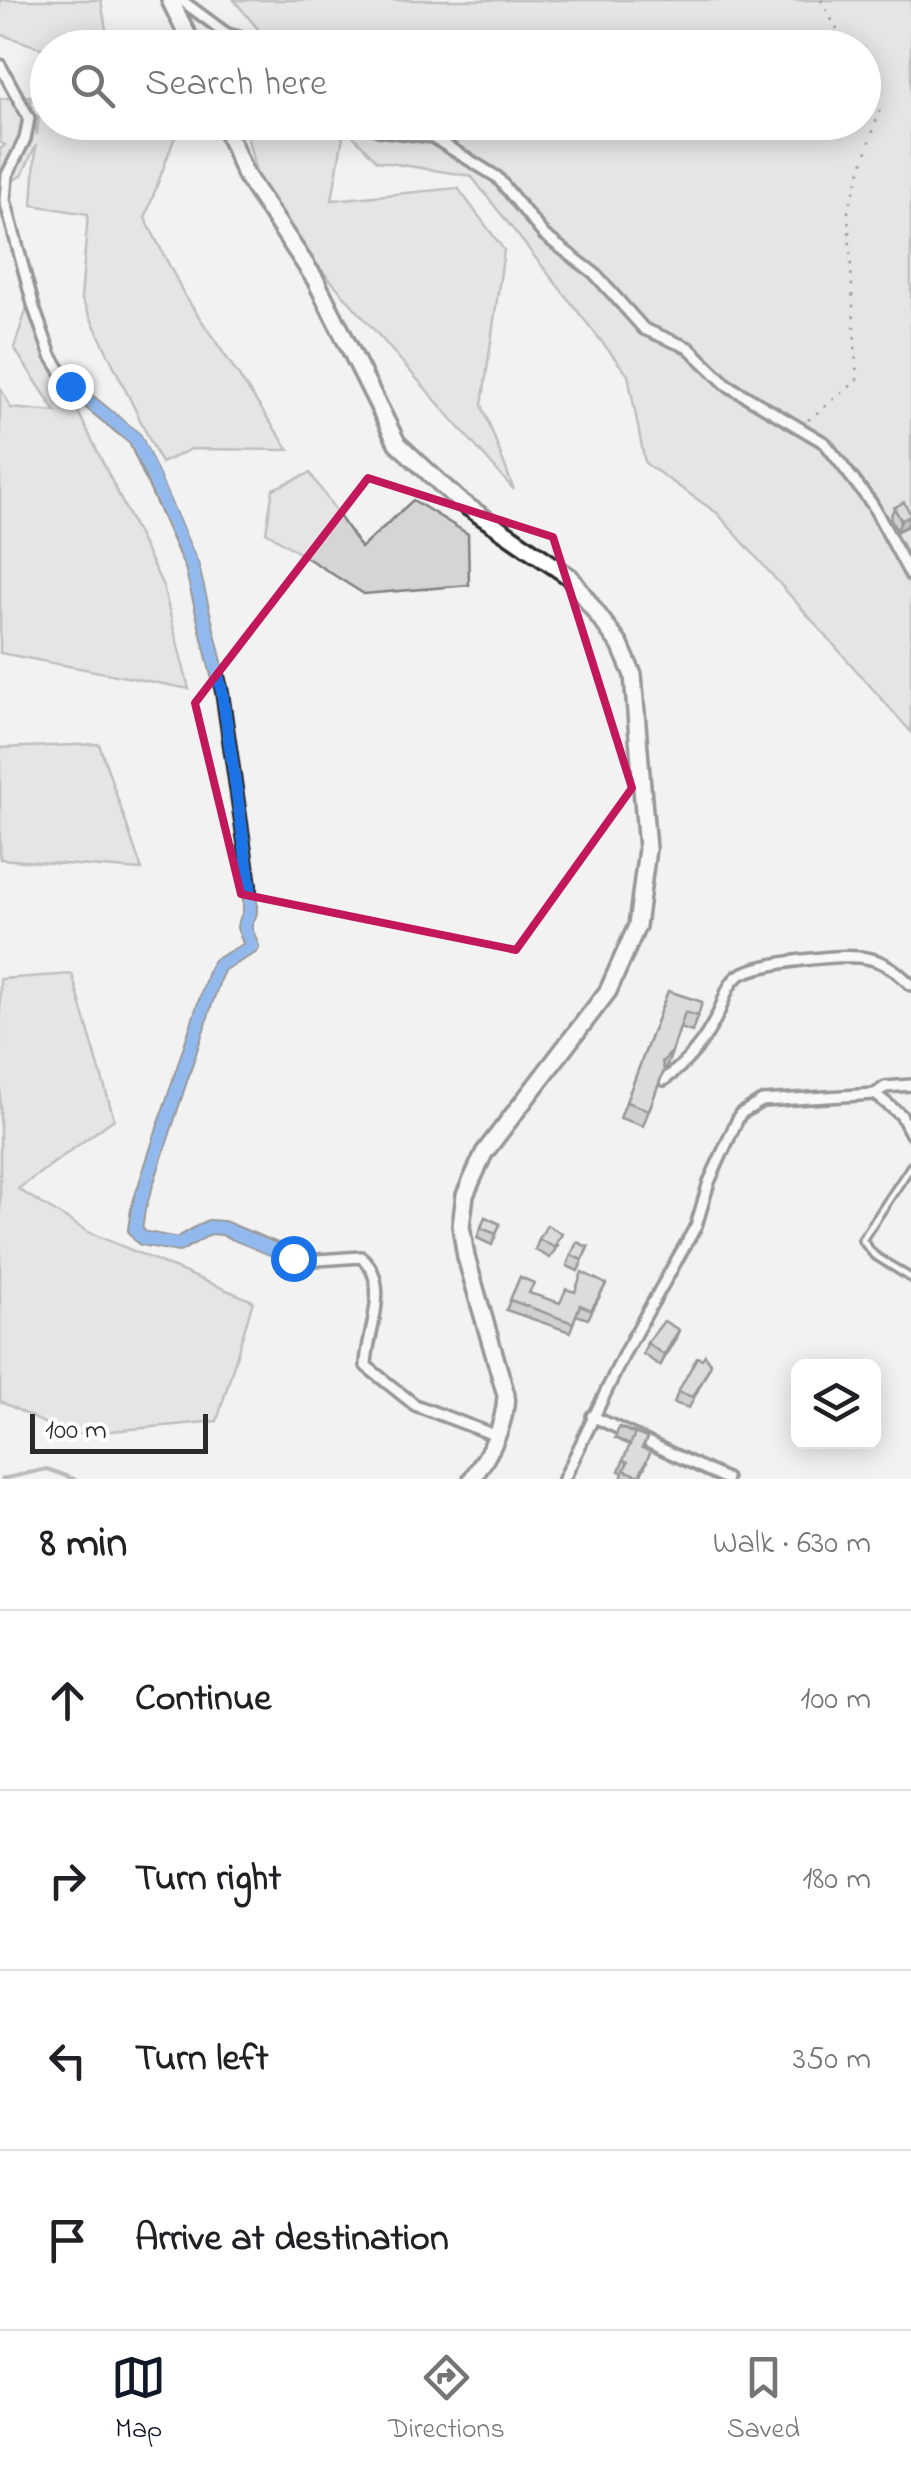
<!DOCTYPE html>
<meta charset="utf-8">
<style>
body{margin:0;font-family:"Indie Flower",sans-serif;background:#f6f6f6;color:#202124}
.controls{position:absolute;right:30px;bottom:30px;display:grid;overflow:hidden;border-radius:15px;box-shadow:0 5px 25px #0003}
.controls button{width:90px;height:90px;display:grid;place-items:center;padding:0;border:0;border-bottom:2px solid #e0e0e0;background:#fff;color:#202124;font:50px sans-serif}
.scale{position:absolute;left:30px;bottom:25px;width:178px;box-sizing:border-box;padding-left:10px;border:5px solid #2b2b2b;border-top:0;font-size:28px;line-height:35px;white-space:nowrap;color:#2b2b2b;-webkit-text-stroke:8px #fff;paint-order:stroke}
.stop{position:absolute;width:30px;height:30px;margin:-22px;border:8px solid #1a73e8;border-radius:50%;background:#fff}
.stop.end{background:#1a73e8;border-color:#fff;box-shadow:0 2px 10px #0008}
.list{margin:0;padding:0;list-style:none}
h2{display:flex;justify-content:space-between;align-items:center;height:130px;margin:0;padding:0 40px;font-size:42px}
h2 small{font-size:32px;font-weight:400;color:#757577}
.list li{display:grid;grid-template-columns:65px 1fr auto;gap:30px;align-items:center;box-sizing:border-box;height:180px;padding:0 40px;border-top:2px solid #e0e0e0}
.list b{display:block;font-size:38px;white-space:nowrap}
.list em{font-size:32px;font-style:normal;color:#757577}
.icon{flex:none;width:55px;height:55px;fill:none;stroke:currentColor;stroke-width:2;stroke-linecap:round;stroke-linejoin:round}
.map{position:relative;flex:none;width:911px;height:1479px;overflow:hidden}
.search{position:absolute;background:#fff;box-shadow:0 5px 25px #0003;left:30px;right:30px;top:30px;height:110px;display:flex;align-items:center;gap:25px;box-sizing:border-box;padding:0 35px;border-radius:55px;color:#757577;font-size:38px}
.sheet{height:850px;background:#fff}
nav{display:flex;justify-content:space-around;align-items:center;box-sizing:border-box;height:140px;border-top:2px solid #e0e0e0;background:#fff;font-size:28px;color:#757577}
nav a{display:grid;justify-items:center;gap:5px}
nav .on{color:#111827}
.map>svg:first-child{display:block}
</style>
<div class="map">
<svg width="911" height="1479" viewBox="0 0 911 1479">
<rect width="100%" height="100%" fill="#f2f2f2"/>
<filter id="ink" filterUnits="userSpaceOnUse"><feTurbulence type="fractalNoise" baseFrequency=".01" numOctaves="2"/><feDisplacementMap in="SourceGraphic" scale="20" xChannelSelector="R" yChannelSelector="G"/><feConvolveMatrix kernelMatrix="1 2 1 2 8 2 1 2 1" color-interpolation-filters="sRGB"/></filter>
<g filter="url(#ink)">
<!-- green -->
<g fill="#d5d5d5" stroke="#808080" stroke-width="2.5">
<polygon points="0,0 101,0 109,47 48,48 48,122 180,123 145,218 185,296 289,450 191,449 161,463 81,298 88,214 32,205 36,145 22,175 0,188 0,149 5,145 0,142 0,99 30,96 37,135 44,49 0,34"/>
<polygon points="234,0 911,0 911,732 717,513 645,463 628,375 471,176 377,161 341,123 864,122 864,48 273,47"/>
<polygon points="244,123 309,123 343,136 332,200 458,188 504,250 482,405 514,490 264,204"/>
<polygon points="27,307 163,586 189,689 0,653 0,387 11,408 56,412 14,348"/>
<polygon points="310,473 361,548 413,500 468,534 469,585 364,594 266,532 273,489"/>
<polygon points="99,744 142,870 0,859 0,748"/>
<polygon points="72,974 114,1119 18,1189 88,1232 253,1301 217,1421 68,1435 0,1401 0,979"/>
</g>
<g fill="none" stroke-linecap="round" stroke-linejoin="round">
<!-- stream -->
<polyline stroke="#787878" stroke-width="4" points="2,1479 47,1469 74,1479"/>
<defs>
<polyline id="lane" points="911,1166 862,1240 874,1255 911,1278"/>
<g id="street">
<polyline points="181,0 227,34 285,48"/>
<path d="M0 65 29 118 25 139 7 175 5 200 34 308 51 356 70 386 135 439 192 567 222 692 250 884V912L244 927 252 947 219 965 214 976 138 1209 135 1230 142 1238 178 1245 209 1227 223 1228 303 1261 361 1257C393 1283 366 1334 366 1366L415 1405 497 1436"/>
<polyline points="368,122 378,130 432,137 497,177 544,235 594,273 644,329 689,348 727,385 825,443 872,504 911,576"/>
<path d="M664 1080C687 1063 704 1043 717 1016 724 1003 726 985 738 976 756 963 844 953 866 958 885 961 898 972 911 985"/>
<polyline points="875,1094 901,1115 911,1134"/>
<polyline points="592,1416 726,1479"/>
<polyline points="564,1479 626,1350 696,1226 709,1182 740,1114 762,1101 875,1094 885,1087 911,1085"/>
</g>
<g id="primary">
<polyline points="170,0 194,48"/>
<path d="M223 122 245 174 315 279 397 443 458 500 570 577 620 645 633 675 647 849 637 926 608 991 484 1153 465 1195 461 1226 466 1257 506 1395C505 1427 490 1453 472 1479"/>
</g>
</defs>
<!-- lane casing -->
<use href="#lane" stroke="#2b2b2b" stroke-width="12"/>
<!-- street casing -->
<use href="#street" stroke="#2b2b2b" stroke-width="16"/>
<!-- primary casing -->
<use href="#primary" stroke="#2b2b2b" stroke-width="22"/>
<!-- path -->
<g stroke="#2b2b2b" stroke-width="2.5" stroke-dasharray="2.5 8" stroke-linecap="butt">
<polyline points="821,0 847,48"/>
<polyline points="808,420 857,381 848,211 880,109 864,78"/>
</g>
<!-- lane -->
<use href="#lane" stroke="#fff" stroke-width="5"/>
<!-- street -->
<use href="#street" stroke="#fff" stroke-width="9"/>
<!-- primary -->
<use href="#primary" stroke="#fff" stroke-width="15"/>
</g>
<!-- wall -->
<g fill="#a6a6a6" stroke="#2b2b2b" stroke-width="2.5">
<polygon points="894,508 911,515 907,526 897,531 890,518"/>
<polygon points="668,991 702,1002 692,1032 680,1028 643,1126 620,1118"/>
<polygon points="485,1217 500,1224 492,1245 477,1238"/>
<polygon points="539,1239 558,1245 550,1258 535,1250"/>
<polygon points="588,1247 578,1271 567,1266 571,1255"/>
<polygon points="520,1277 530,1294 560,1303 575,1292 606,1284 588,1319 576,1315 570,1332 506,1310"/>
<polygon points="675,1340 660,1366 643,1354 647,1343"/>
<polygon points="711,1364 689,1408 674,1403 678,1392"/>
<polygon points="619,1427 647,1438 643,1448 647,1462 639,1479 621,1479 623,1473 619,1471 630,1445 615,1438"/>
</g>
<!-- shaded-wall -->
<g fill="#878787" stroke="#2b2b2b" stroke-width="2.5">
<polygon points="911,515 907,526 897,531 901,520"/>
<polygon points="672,1052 666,1068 656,1078 662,1062"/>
<polygon points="679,1330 675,1340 660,1366 664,1355"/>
</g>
<!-- building -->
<g fill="#c1c1c1" stroke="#2b2b2b" stroke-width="2.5">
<polygon points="904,502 911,515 901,520 894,508"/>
<polygon points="668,991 702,1002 698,1016 685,1012 672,1052 662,1062 664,1070 649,1110 626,1102"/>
<polygon points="485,1217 500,1224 496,1234 481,1228"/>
<polygon points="547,1225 562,1234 554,1247 539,1239"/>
<polygon points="577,1242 588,1247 582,1260 571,1255"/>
<polygon points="582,1272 606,1284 591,1310 580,1305 573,1323 510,1300 520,1277 534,1283 529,1293 560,1303 566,1289 575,1292"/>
<polygon points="664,1321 679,1330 664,1355 647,1343"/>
<polygon points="705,1355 711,1364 693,1397 678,1392 697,1357 702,1359"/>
<polygon points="619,1427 647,1438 642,1448 651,1451 639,1476 624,1470 628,1462 623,1460 635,1434"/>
</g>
</g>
<g fill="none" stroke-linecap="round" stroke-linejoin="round" filter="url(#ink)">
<!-- route -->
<polyline stroke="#1a73e8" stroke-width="12" points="70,386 136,439 192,566 222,692 250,884 250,912 244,926 252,947 219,965 214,976 138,1209 135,1230 142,1238 178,1245 209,1227 223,1228 293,1258"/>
</g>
<!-- marked area -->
<path d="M0 0H911V1479H0ZM368 478 553 537 632 788 516 950 241 894 195 703Z" fill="#f2f2f2" fill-opacity=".55" fill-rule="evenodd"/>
<path fill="none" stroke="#c2185b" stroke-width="8" stroke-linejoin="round" d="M368 478 553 537 632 788 516 950 241 894 195 703Z"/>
</svg>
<div class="controls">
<button><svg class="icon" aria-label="layers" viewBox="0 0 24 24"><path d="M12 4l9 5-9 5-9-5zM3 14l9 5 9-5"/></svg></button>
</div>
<div class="scale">100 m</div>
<div class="stop" style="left:293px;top:1258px"></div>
<div class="stop end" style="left:70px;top:386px"></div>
<div class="search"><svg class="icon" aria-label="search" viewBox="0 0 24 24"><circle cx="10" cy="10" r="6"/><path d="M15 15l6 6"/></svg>Search here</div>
</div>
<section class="sheet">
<h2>8 min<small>Walk · 630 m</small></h2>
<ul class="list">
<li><svg class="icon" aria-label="ahead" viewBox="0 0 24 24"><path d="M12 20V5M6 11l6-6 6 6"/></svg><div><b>Continue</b></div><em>100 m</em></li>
<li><svg class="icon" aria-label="right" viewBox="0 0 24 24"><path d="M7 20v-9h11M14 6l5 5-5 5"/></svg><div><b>Turn right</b></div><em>180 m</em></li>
<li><svg class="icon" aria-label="left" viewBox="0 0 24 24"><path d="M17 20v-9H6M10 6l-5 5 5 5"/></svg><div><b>Turn left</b></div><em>350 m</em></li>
<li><svg class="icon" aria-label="arrive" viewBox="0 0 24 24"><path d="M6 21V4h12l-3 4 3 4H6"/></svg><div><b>Arrive at destination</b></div></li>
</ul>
</section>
<nav>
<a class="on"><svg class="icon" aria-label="map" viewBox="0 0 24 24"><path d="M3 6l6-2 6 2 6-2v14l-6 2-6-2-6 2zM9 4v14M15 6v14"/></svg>Map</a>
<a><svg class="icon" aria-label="directions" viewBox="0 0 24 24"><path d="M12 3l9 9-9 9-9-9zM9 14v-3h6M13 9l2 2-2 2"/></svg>Directions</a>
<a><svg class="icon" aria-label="saved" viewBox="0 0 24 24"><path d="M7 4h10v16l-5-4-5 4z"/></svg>Saved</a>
</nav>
